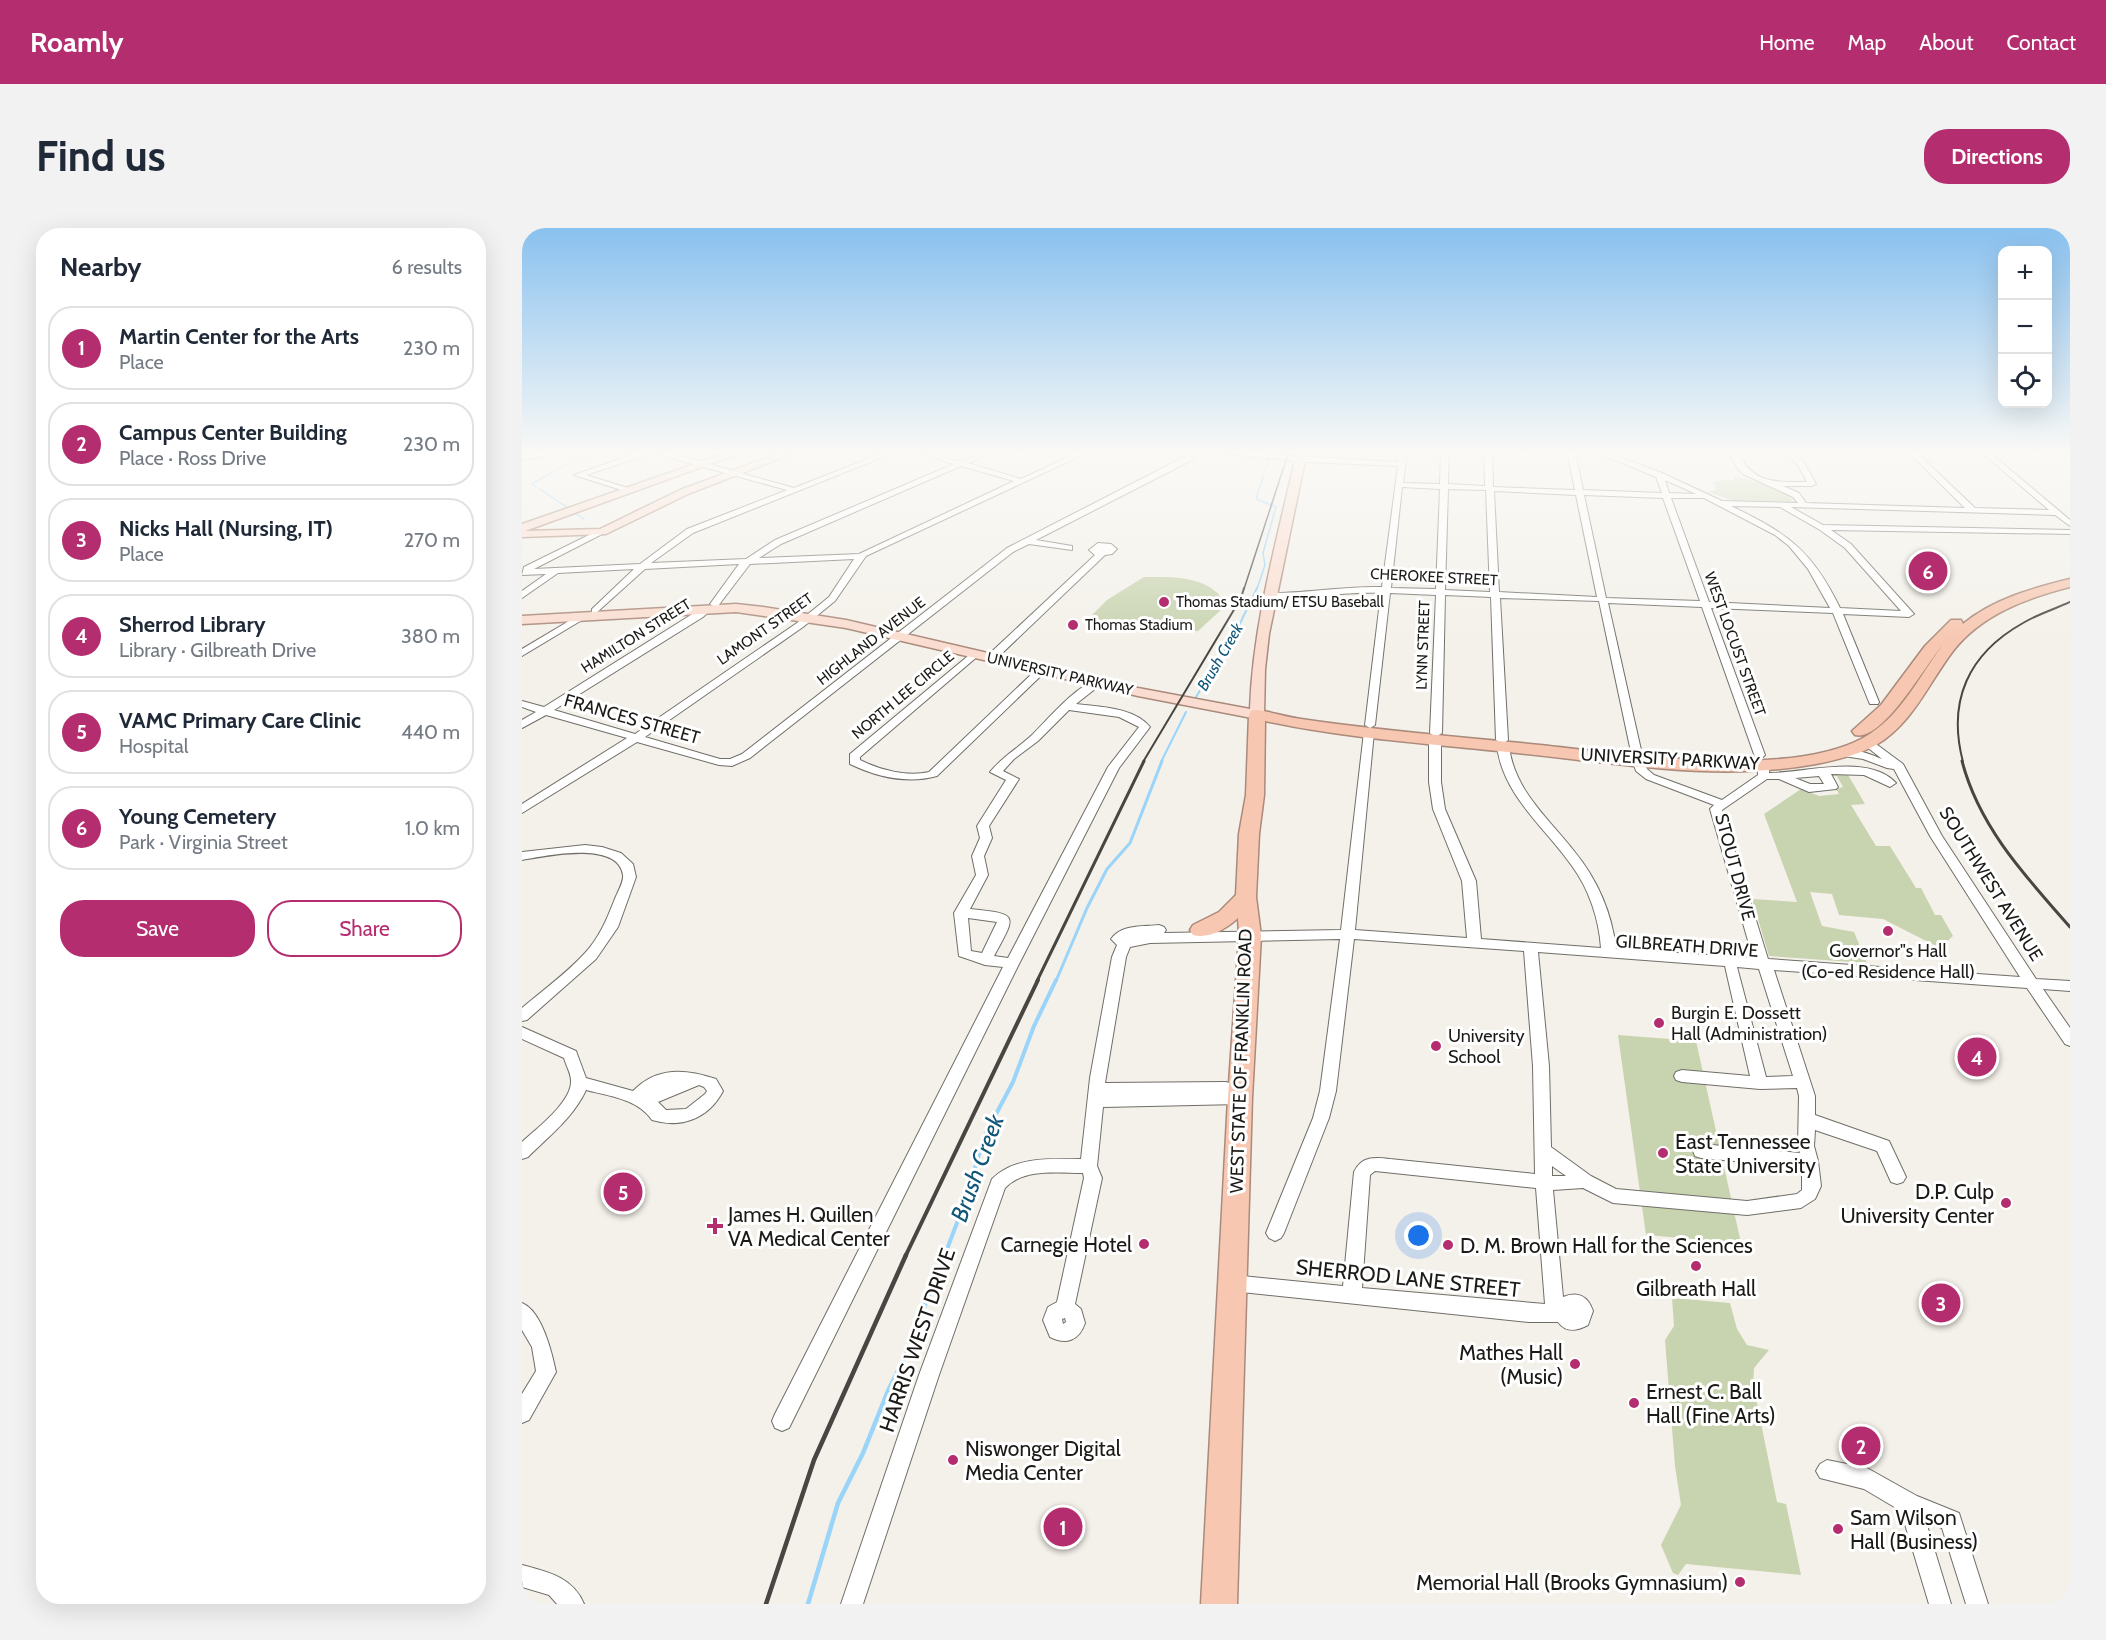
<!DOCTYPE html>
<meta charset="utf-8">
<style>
body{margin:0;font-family:Cabin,sans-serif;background:#f2f2f3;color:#1f2937}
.controls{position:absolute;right:18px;top:18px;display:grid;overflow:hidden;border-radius:12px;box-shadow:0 6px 24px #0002}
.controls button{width:54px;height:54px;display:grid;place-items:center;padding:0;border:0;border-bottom:2px solid #e0e1e3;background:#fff;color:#1f2937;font:30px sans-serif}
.you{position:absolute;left:897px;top:1008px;width:21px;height:21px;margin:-15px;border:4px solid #fff;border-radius:50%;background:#1a73e8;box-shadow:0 0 0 9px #1a73e833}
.badge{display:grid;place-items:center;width:39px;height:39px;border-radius:50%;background:#b42d6f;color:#fff;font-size:20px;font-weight:700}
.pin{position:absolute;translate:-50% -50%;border:3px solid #fff;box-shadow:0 2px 6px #0006}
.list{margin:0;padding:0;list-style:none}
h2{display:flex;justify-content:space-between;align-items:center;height:78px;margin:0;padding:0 24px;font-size:26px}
h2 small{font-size:20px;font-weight:400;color:#747a83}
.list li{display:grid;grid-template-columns:39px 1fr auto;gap:18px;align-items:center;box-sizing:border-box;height:84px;margin:0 12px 12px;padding:0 12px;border:2px solid #e0e1e3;border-radius:24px}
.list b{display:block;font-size:22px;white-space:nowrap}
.list p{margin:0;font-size:20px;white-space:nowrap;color:#747a83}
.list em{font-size:20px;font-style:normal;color:#747a83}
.actions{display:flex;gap:12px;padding:18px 24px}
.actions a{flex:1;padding:14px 0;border:2px solid #b42d6f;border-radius:24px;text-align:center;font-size:21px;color:#b42d6f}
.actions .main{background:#b42d6f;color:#fff}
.icon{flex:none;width:33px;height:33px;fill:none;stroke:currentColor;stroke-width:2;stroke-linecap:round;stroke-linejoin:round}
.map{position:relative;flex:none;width:1548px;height:1376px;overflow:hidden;border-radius:24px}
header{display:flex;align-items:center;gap:36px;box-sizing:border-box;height:84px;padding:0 30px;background:#b42d6f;color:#fff}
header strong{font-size:28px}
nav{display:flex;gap:33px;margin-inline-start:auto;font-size:21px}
.intro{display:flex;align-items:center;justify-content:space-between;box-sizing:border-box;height:144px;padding:0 36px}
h1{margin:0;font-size:42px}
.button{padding:15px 27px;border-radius:24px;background:#b42d6f;color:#fff;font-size:21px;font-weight:700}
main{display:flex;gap:36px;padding:0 36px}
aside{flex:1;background:#fff;border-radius:24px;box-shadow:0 6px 24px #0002}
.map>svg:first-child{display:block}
</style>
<header>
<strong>Roamly</strong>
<nav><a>Home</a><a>Map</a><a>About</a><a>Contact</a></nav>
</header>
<div class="intro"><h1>Find us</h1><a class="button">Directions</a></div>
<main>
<aside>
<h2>Nearby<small>6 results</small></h2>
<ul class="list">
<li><span class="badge">1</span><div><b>Martin Center for the Arts</b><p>Place</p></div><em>230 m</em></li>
<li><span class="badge">2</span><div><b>Campus Center Building</b><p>Place · Ross Drive</p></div><em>230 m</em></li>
<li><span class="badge">3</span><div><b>Nicks Hall (Nursing, IT)</b><p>Place</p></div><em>270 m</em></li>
<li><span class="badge">4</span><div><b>Sherrod Library</b><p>Library · Gilbreath Drive</p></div><em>380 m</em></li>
<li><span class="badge">5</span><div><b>VAMC Primary Care Clinic</b><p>Hospital</p></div><em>440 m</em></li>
<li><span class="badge">6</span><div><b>Young Cemetery</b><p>Park · Virginia Street</p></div><em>1.0 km</em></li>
</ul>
<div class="actions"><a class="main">Save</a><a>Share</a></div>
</aside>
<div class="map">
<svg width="1548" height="1376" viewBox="0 0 1548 1376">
<rect width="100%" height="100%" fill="#f4f1ea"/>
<!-- green -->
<g fill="#c8d3af">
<path d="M1212 249C1227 250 1265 261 1272 274L1210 272 1185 264 1194 262 1192 253 1212 252Z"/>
<path d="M622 349C648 349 685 347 701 372L700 381 676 403 610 400 573 395 570 387 585 372Z"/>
<polygon points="1325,545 1343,576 1329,577 1354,618 1368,618 1394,660 1399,660 1413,687 1419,687 1431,708 1418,720 1361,691 1317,687 1310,666 1288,664 1300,698 1332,704 1345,735 1247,728 1230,671 1275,674 1242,586 1279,561 1297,568 1317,566 1314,561 1321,559 1315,548 1308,547"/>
<polygon points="1096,807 1174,813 1219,1015 1124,1007"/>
<polygon points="1150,1070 1208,1075 1215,1101 1225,1117 1247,1122 1232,1140 1231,1156 1255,1274 1264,1276 1279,1347 1164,1336 1156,1347 1151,1345 1139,1317 1159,1277 1153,1238 1143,1112 1152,1098"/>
</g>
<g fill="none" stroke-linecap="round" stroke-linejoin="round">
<!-- stream-far4 -->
<g stroke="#9ad4f9" stroke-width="1.5">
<polyline points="744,223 745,226"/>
<polyline points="14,259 10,256 51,232 70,230 84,223"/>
<polyline points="18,261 62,291"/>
<polyline points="735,361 743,337 741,325 754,279 734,271 746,233 744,230"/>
</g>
<!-- stream-far3 -->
<g stroke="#9ad4f9" stroke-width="2">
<polyline points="674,469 712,408 735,360"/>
<polyline points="639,534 664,484"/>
</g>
<!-- stream-far2 -->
<polyline stroke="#9ad4f9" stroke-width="3" points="534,753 565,680 585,641 608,615 640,533"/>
<!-- stream-far1 -->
<polyline stroke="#9ad4f9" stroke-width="4" points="422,1029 441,979 463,907 491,854 512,798 534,752"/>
<!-- stream -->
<polyline stroke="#9ad4f9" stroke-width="4.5" points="286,1376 316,1275 341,1225 366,1163 382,1131 422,1027"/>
<defs>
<g id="minor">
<polygon points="33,223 51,223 0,232 0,228"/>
<path d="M121 223H141L272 260 366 223H376L171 305 129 335 224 331 253 312 432 236 391 223C406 223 429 234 439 233 451 231 459 223 472 223L446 235 499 251 559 223H569L344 328 313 373 281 399 123 509 198 531H208L220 526 485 320 664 228 668 223H676L670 232 514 312 550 318V322L507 316 491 324 228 530 210 538 197 537 115 514 0 585V576L105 510 24 487 0 500V492L14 484 0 479V473L22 479 180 380H186L188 382 181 389 32 482 113 506 275 395 307 369 332 331 228 336 196 378 193 379 188 376 217 336 123 341 73 386 70 385V381L112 341 36 345 0 370V363L24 346 0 347 2 339 77 302 84 304 12 341 118 336 165 301 265 262 131 225 64 247 109 261V265L52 247ZM439 238 492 253 337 326 237 330 259 316Z"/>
<path d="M691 223 876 234 877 223H885L881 255 918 256 919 223H927L926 256 963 258 962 223H970L971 259 1053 262 1045 223H1053L1061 262 1140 265 1134 249 1071 223H1082L1140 245 1200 273 1276 275 1271 269 1221 246 1215 240 1207 223H1215C1231 256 1252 254 1285 254L1276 237 1260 223H1268L1282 234 1294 256 1290 258H1261L1277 265 1284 275 1443 280 1385 223H1393L1453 280 1527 282 1458 223H1466L1548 292V298L1533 287 1269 279 1301 297 1548 302V306L1309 302 1329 316 1392 386 1387 389 1321 386 1357 474 1356 476H1348L1347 474 1311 385 1189 380 1243 527 1241 529H1233L1180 379 1086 375 1119 522 1113 525 1109 524 1077 373 978 370 986 512 982 515 987 518C992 562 1026 590 1052 623 1075 651 1090 685 1094 721L1231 730 1188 581 1192 577 1124 551 1114 543 1110 531 1112 529H1120L1125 541 1132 547 1200 572 1236 547 1235 536 1241 533 1247 536V545C1283 545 1347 525 1374 555L1368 559 1342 547 1309 546 1316 559 1314 561 1287 564 1257 551H1245L1200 582 1246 731 1498 749 1408 608 1372 541 1365 540 1341 531 1315 527 1313 525C1324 516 1348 526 1360 531L1340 515 1346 512 1350 513 1381 536 1420 608 1514 751 1548 753V763L1521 761 1548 800V818L1543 816 1505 760 1252 742 1293 868V887L1367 913 1384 949 1381 954 1375 956 1369 954 1355 923 1293 902 1292 918 1296 933 1299 958 1293 971 1279 980 1225 987 1091 975 1061 960 1031 962 1041 1069C1056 1063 1066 1068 1071 1083L1066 1097C1055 1103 1044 1105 1036 1094H1007L710 1063 703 1061 701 1055 703 1049 710 1047 821 1058 832 944C839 928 853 929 868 931L1013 946 1011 838 1002 723 832 711 814 863 807 890 762 1005 759 1010 753 1013 747 1010 744 1005 791 890 798 863 818 711 628 715 608 719 604 729 583 855 704 854 710 856 712 860 710 864 724 866 726 870 724 874 718 876 581 879 575 938 580 950 553 1076 559 1081 563 1095C557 1113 544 1117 528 1109L521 1092 526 1079 535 1074 562 950 561 945C535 945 502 940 483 960L417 1147 341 1376H319L397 1147 470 951C493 928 529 931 559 931L568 850 590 729 595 717 589 711C600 696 620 699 637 697L642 699 644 702 642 705 819 702 842 504 847 501 852 504 833 702 945 710 940 653 911 581 907 554V511L912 508 908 505 914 367 868 365 853 497 848 500 843 497 859 365C822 363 785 371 748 371L743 368 748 365C786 365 823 358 860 359L876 238 786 234 695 225ZM1143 252 1174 266 1147 265ZM880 259 918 261 914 361 869 360ZM926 261 964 262 968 364 923 362ZM972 263 1054 267 1075 369 977 364ZM1062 267 1141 270 1178 373 1084 370ZM1149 270H1182L1253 307 1267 318 1286 341 1308 380 1187 374ZM1209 278 1258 279 1298 302 1323 320 1379 383 1318 380C1290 322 1265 305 1209 278ZM923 367 969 369 974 512 979 515 975 518C981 568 1023 599 1050 638 1067 661 1077 691 1079 720L959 711 954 653 923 581 919 554V511L915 508 920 505ZM1297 548 1302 556H1288L1273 550ZM1016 724 1203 738 1228 848 1160 842 1154 844 1152 848 1154 852 1160 854 1238 861 1275 860 1277 868 1276 918 1278 925 1179 916 1173 918 1171 923 1173 928 1179 930 1280 939V962L1275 966 1225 973 1094 961 1069 948 1029 919 1027 838ZM1215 739 1237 741 1271 848 1244 849ZM1030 938 1044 948H1030ZM853 943 1014 960 1023 1076 840 1060 848 947ZM543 1090 544 1094 541 1096 540 1091Z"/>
<polygon points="576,315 589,316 595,321 590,326 583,327 473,432 465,432 465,428 573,327 567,322"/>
<polygon points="57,387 65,389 0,428 0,421"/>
<path d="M452 423 457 426 456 428 338 529V532C358 542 385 549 407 544L516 440H524L525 442 415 548C386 556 355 549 328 536V526Z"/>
<path d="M574 452 579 455 578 457 554 476C578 479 612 479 628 499L597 540 497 736 267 1200 260 1203 253 1200 250 1193 253 1186 481 739 463 737 437 728 432 685 454 647 450 628 458 610 455 598 484 552 468 544C480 529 496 520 510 507 526 491 553 459 574 452ZM547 482 597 489 617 499 586 539 486 730 472 728C495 686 497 686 448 681L466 647 462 628 470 610 467 598 497 551 481 543 492 531 516 513ZM446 690 475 694 460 725 449 723Z"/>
<path d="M63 617 80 619 99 625 111 636 114 649 96 699 74 731 5 792 0 793V780C21 762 45 745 63 725 77 710 85 691 92 673 95 665 102 654 101 647 96 612 23 628 0 632V624Z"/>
<path d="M0 799 54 823 64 850 111 863C135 838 164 841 194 851L201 863C187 890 160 901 130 892 116 871 87 868 64 862 51 890 27 908 6 929L0 931V914C14 901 50 874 49 853 49 845 44 838 42 830L0 811ZM177 857 182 859 185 863 183 866 164 881 144 882 136 874Z"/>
<path d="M0 1075C20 1083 30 1125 34 1144L7 1192 0 1195V1166L14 1143 10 1119 0 1102Z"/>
<polygon points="1305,1232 1345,1240 1395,1268 1437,1285 1466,1376 1444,1376 1420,1300 1404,1294 1429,1376 1407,1376 1379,1283 1342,1261 1298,1250 1294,1243 1298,1236"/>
<path d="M0 1337C26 1344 51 1349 62 1376H35L27 1367 0 1359Z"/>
</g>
<g id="major">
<polygon points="210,223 224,223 3,303 78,301 158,262 263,223 277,223 166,266 84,306 0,309 0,296"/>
<path d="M775 223H785L747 406 743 441 742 487 735 491 616 468 324 400 214 384 0 396V388L214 376 241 379 324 392 616 460 728 481C731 394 756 308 775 223Z"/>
</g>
<path id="highway" d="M1548 351V359C1504 370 1459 387 1431 423 1406 456 1391 495 1354 517 1336 527 1314 532 1294 536 1196 554 1093 535 995 525 911 516 826 511 743 493L742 567 737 606 734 669 739 708 730 870 715 1376H679L706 870 717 708 716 690C704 701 687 711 671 707L668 702 671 697 697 684 714 667 717 606 724 567 727 487 729 483 735 482C750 484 764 489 779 491 859 503 939 509 1018 517 1103 526 1266 551 1341 510 1378 490 1396 450 1420 418 1403 437 1361 514 1333 507L1330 503 1359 477 1403 418 1429 392H1439L1441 396C1471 371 1511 360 1548 351Z"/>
</defs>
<!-- minor casing -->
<use href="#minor" stroke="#706e68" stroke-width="2"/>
<!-- major casing -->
<use href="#major" stroke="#aa8a7b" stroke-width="3"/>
<!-- highway casing -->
<use href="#highway" stroke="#aa8a7b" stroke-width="3"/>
<!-- minor -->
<use href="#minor" fill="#fff" fill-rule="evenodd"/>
<!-- major -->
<use href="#major" fill="#faddd0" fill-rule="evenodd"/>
<!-- highway -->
<use href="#highway" fill="#f7c7b1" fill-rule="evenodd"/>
<!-- rail-far4 -->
<polyline stroke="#474642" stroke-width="1.5" points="722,361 767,223"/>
<!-- rail-far3 -->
<g stroke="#474642" stroke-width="2">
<polyline points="621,534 719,370 722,360"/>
<path d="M1441 534C1425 473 1446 426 1501 395 1516 386 1533 381 1548 374"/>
</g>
<!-- rail-far2 -->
<g stroke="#474642" stroke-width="3">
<path d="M1440 533C1457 599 1504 649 1548 699"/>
<polyline points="515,753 622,533"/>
</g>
<!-- rail-far1 -->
<polyline stroke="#474642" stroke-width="4" points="383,1029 516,752"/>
<!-- rail -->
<polyline stroke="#474642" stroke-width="4.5" points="244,1376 292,1232 384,1027"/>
</g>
<!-- sky -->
<linearGradient id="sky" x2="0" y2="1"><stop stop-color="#89c1ef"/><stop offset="0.54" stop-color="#faf9f6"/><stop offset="1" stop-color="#faf9f6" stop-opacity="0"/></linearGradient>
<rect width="1548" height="416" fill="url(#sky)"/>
<!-- markers -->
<g fill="#b42d6f" stroke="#fff" stroke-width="2">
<circle cx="642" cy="374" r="6"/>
<circle cx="551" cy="397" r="6"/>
<circle cx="1366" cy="703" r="6"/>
<circle cx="1137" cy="795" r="6"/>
<circle cx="914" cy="818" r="6"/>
<circle cx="1141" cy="925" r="6"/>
<circle cx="1484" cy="975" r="6"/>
<path d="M190 989h6v6h6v6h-6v6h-6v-6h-6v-6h6z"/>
<circle cx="622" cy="1016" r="6"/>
<circle cx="926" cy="1017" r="6"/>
<circle cx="1174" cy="1038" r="6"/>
<circle cx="1053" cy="1136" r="6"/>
<circle cx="1112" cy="1175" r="6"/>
<circle cx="431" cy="1232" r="6"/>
<circle cx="1316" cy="1301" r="6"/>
<circle cx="1218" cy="1354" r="6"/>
</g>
<g text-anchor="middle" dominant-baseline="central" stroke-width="6" stroke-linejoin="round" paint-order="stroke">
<!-- far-street labels -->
<g font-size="15" fill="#1b1a17" stroke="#fff">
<text transform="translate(912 349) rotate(3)">CHEROKEE STREET</text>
<text transform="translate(243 401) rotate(-35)">LAMONT STREET</text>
<text transform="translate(114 408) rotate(-32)">HAMILTON STREET</text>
<text transform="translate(349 413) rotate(-38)">HIGHLAND AVENUE</text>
<text transform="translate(1213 416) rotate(70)">WEST LOCUST STREET</text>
<text transform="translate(901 417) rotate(-88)">LYNN STREET</text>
<text transform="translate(538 446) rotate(13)">UNIVERSITY PARKWAY</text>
<text transform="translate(381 467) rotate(-40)">NORTH LEE CIRCLE</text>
</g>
<!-- far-poi labels -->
<g font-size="15" fill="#1b1a17" stroke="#fff" text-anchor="start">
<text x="654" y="374">Thomas Stadium/ ETSU Baseball</text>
<text x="563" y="397">Thomas Stadium</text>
</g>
<!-- far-water labels -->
<g font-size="16" font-style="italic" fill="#12577a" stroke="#fff">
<text transform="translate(698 429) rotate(-60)">Brush Creek</text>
</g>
<!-- street labels -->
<g font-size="18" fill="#1b1a17" stroke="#fff">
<text transform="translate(110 491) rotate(16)">FRANCES STREET</text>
<text transform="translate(1148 531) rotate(3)">UNIVERSITY PARKWAY</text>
<text transform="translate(1213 639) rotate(75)">STOUT DRIVE</text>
<text transform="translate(1469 656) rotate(58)">SOUTHWEST AVENUE</text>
<text transform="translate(1165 718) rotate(4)">GILBREATH DRIVE</text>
<text transform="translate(719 833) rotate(-88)">WEST STATE OF FRANKLIN ROAD</text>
</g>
<!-- poi labels -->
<g font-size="18" fill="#1b1a17" stroke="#fff" text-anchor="start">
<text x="1366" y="723" text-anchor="middle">Governor"s Hall<tspan x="1366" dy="21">(Co-ed Residence Hall)</tspan></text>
<text x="1149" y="785">Burgin E. Dossett<tspan x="1149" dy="21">Hall (Administration)</tspan></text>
<text x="926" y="808">University<tspan x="926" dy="21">School</tspan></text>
</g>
<!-- near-poi labels -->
<g font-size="21" fill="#1b1a17" stroke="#fff" text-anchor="start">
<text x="1153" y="913">East Tennessee<tspan x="1153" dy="24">State University</tspan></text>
<text x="1472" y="963" text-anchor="end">D.P. Culp<tspan x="1472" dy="24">University Center</tspan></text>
<text x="206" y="986">James H. Quillen<tspan x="206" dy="24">VA Medical Center</tspan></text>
<text x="610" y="1016" text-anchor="end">Carnegie Hotel</text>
<text x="938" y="1017">D. M. Brown Hall for the Sciences</text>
<text x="1174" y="1060" text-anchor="middle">Gilbreath Hall</text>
<text x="1041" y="1124" text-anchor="end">Mathes Hall<tspan x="1041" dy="24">(Music)</tspan></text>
<text x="1124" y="1163">Ernest C. Ball<tspan x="1124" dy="24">Hall (Fine Arts)</tspan></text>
<text x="443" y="1220">Niswonger Digital<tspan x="443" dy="24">Media Center</tspan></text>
<text x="1328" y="1289">Sam Wilson<tspan x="1328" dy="24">Hall (Business)</tspan></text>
<text x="1206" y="1354" text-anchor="end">Memorial Hall (Brooks Gymnasium)</text>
</g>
<!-- near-street labels -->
<g font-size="21" fill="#1b1a17" stroke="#fff">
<text transform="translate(886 1050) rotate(6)">SHERROD LANE STREET</text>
<text transform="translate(395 1112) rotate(-71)">HARRIS WEST DRIVE</text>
</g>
<!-- near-water labels -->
<g font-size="24" font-style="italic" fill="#12577a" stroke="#fff">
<text transform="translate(455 940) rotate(-70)">Brush Creek</text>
</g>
</g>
</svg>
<div class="controls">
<button>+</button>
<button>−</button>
<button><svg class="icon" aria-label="locate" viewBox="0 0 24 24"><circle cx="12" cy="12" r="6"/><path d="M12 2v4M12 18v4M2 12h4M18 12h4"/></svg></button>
</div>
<div class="you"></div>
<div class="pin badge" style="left:541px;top:1299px">1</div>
<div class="pin badge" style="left:1339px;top:1218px">2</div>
<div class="pin badge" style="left:1419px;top:1075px">3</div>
<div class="pin badge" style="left:1455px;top:829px">4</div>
<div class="pin badge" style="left:101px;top:964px">5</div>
<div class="pin badge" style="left:1406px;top:343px">6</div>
</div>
</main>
